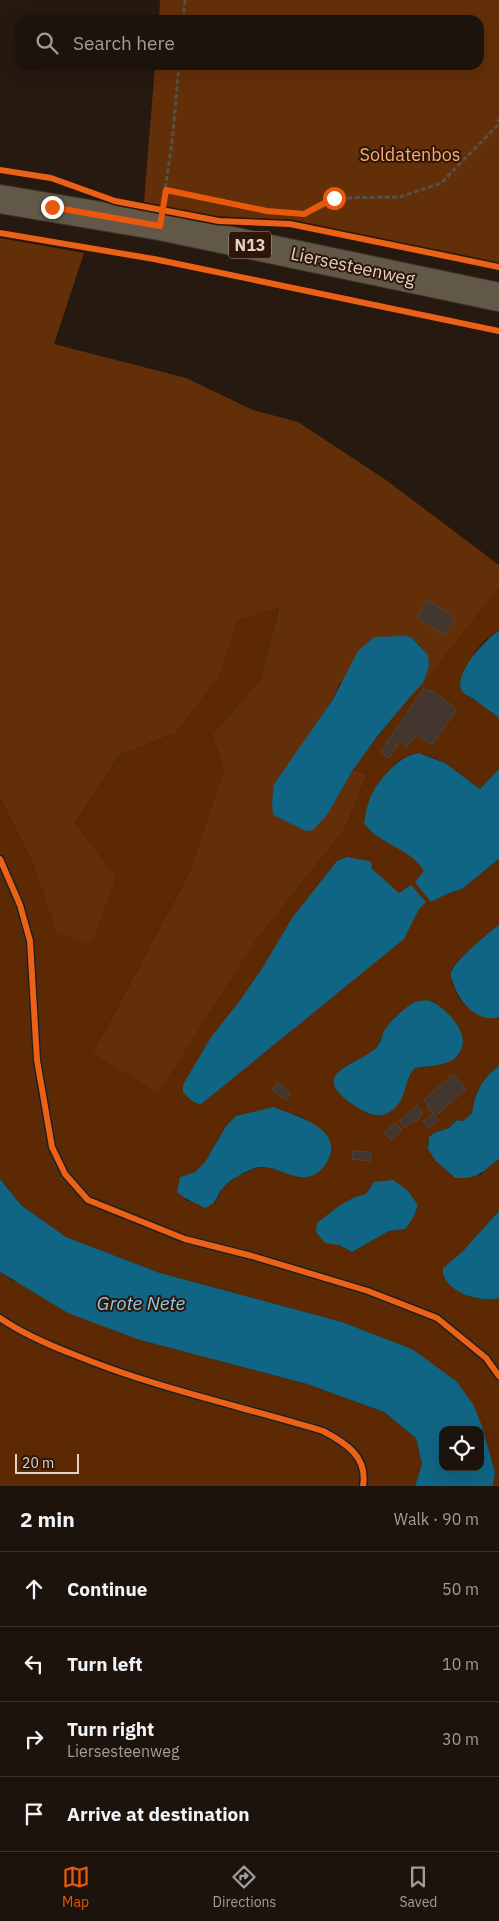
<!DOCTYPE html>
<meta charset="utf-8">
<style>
body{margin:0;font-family:"IBM Plex Sans",sans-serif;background:#29201a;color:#f1f3f6}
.controls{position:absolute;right:15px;bottom:15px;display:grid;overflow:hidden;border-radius:10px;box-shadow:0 5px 20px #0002}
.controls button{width:45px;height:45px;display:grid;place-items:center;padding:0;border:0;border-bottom:1px solid #3a322d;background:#1c130c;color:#f1f3f6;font:25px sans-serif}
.scale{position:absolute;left:15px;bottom:12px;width:64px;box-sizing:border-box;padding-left:5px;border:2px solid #e2d1c8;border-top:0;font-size:14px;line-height:18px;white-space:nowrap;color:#e2d1c8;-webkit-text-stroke:4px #2e1708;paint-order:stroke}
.stop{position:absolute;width:15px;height:15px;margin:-11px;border:4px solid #ea580c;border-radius:50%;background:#fff}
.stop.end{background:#ea580c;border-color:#fff;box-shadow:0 1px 5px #0008}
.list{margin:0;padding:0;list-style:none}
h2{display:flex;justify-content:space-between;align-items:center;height:65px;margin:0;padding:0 20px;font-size:21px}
h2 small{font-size:16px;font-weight:400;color:#a09e9d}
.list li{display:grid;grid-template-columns:32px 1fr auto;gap:15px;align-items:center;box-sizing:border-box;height:75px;padding:0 20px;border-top:1px solid #3a322d}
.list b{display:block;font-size:19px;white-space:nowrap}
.list p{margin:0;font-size:16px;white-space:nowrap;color:#a09e9d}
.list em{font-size:16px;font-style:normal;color:#a09e9d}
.icon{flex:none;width:28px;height:28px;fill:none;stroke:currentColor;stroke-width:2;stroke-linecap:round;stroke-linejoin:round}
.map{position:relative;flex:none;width:499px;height:1486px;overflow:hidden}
.search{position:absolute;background:#1c130c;box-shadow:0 5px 20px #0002;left:15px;right:15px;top:15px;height:55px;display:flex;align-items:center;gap:12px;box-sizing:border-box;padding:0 18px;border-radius:15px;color:#a09e9d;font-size:19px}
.sheet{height:365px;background:#1c130c}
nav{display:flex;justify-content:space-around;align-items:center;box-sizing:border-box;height:70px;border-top:1px solid #3a322d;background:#1c130c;font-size:14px;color:#a09e9d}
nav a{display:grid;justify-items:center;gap:2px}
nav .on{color:#ea580c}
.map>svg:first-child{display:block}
</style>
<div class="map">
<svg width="499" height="1486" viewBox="0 0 499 1486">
<rect width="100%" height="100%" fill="#261910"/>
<!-- green -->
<g fill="#5c2902" fill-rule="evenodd">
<path d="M499 587V631C475 643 468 664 462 688L468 696 471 697 499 718V769L480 789 445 763 431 757 419 753 412 754 400 760 391 768 369 830C387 841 413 852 425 871L422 875 431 902 449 893 462 889 499 859V925C489 933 455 960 451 971 450 976 452 979 453 983 454 987 456 993 459 997 466 1009 486 1021 499 1017V1066C484 1076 474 1095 472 1113L463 1121 457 1120 449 1128 434 1133 429 1137 428 1149 451 1175H481L487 1167 499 1159V1211L462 1252 448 1264 450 1284C466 1295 479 1302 499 1298V1486H493L495 1472 482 1426 412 1349 342 1322 160 1273 66 1237 21 1205 0 1179V798L33 864 56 932 116 876 75 823 119 755 176 733 219 677 238 620 279 606 261 678 212 735 224 769 189 873 93 1053 252 946 345 829 367 774 353 770 366 751ZM426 1000 434 1002 432 1066 415 1068C402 1081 409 1096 392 1109 385 1115 382 1116 373 1115L339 1071C355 1063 379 1054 382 1035L417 1002ZM274 1107 304 1118 281 1171 267 1167 256 1168 238 1176 222 1188 215 1203H196L186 1200 180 1177 195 1172 205 1162 226 1126ZM374 1182 405 1229 389 1231 352 1252 339 1245 355 1197 366 1194Z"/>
<polygon points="0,1272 10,1279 140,1340 307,1384 384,1412 416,1438 422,1464 415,1486 0,1486"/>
</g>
<!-- forest -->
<g fill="#632f08">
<polygon points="160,0 499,0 499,263 292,220 211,216 144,202 155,65 479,65 479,20 159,20"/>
<path d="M0 238 84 253 54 344 186 378 253 410 298 422 386 480 499 565V587L423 683C433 657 430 656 411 637L340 683 332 701 318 723 274 784 335 801 353 770 367 774 345 829 252 946 158 1093 93 1053 189 873 224 769 212 735 261 678 279 607 238 620 219 677 176 733 119 755 75 823 116 876 93 941 88 943 56 932 33 864 0 798Z"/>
</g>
<!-- water -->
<g fill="#106584" fill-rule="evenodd">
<path d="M499 631V718L471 697C440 688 485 638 499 631Z"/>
<polygon points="404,636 411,637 428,655 429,666 423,683 410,697 376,738 353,770 327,815 313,830 306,831 273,815 272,802 274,784 332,701 358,651 374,637"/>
<path d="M419 753 445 763 480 789 499 769V859L462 889 449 893 431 902 415 882 424 871C411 848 379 845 364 823 365 817 366 810 368 804 373 785 398 755 419 753Z"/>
<polygon points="347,857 369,861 372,863 371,868 399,893 411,885 426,902 419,909 404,939 200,1105 191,1100 183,1092 183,1085 211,1037 239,1002 263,967 292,918 337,861"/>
<path d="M499 925V1017C479 1024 459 1002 454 985 452 980 449 975 452 970 456 960 489 932 499 925Z"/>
<path d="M426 1000C443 1003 472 1034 460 1051 458 1054 456 1058 453 1060 441 1066 427 1066 415 1068 404 1079 407 1097 395 1108 389 1113 382 1117 374 1115 362 1112 330 1093 334 1079 337 1067 366 1058 376 1048 381 1043 381 1037 384 1031 389 1022 403 1010 411 1004 416 1001 421 1001 426 1000Z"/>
<path d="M499 1066V1159C481 1172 480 1179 455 1178L436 1161 428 1149 429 1137 434 1133 449 1128 457 1120 463 1121 472 1113C474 1095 483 1076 499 1066Z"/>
<path d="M274 1107C295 1116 346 1128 327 1162 323 1169 316 1176 307 1177 289 1179 273 1163 255 1168 244 1172 229 1180 222 1189 214 1199 220 1201 205 1208 194 1202 186 1200 177 1192L180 1177 195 1172 205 1162 226 1126 236 1116Z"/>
<path d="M0 1179 21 1205 66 1237 160 1273 342 1322 412 1349 456 1381 473 1404 482 1426 495 1472 493 1486H415L422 1464 416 1438 384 1412 307 1384 140 1340 68 1313 0 1272ZM443 1430H480V1467H443Z"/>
<polygon points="393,1180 407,1190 418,1205 413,1218 405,1229 389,1231 352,1252 339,1245 325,1243 316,1232 317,1223 339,1206 355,1197 366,1194 374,1182"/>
<path d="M499 1211V1298C481 1303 441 1292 443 1268L462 1252Z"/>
</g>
<!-- building -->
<g fill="#42362f" stroke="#4e423b">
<polygon points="428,600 455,618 444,635 417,617"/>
<polygon points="424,688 429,692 431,690 457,709 432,745 416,735 407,747 399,741 397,744 398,745 389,758 380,752"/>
<polygon points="453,1074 466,1089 438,1114 435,1111 433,1113 427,1108 429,1105 424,1100"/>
<polygon points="277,1082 291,1093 286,1100 272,1090"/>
<polygon points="417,1105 423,1112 418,1117 419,1119 416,1122 414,1120 405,1128 399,1121"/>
<polygon points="433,1113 439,1120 429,1128 423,1121"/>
<polygon points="395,1123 402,1130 391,1140 384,1133"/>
<polygon points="353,1151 371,1152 370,1161 352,1159"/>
</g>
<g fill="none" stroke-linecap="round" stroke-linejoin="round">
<defs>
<g id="service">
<polyline points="0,859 20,905 30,941 37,1060 52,1147 65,1174 88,1200 185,1239 252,1256 368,1291 437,1318 486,1358 499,1376"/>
<path d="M0 1318C23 1334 49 1345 75 1355 155 1388 240 1406 323 1431 346 1443 368 1457 363 1486"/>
</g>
<polyline id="primary" points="0,199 160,226 499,297"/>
</defs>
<!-- service casing -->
<use href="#service" stroke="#3f342b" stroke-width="11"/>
<!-- primary casing -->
<use href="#primary" stroke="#3f342b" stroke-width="30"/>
<!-- path -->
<g stroke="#575047" stroke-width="3" stroke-dasharray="5 2.5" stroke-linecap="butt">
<polyline points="183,20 185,0"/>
<polyline points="166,190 267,211 304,214 334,198 400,197 441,183 497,126 499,119"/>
<polyline points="163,203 172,143 179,65"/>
</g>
<!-- service -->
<use href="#service" stroke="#564f44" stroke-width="9"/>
<!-- primary -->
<use href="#primary" stroke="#625848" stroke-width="28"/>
<defs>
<g id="cycleway">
<polyline points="0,170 51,178 115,201 219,221 290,224 499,267"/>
<polyline points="0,233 154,259 499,331"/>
<polyline points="0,859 20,905 30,941 37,1060 52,1147 65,1174 88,1200 185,1239 252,1256 368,1291 437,1318 486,1358 499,1376"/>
<path d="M0 1318C23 1334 49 1345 75 1355 155 1388 240 1406 323 1431 346 1443 368 1457 363 1486"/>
</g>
</defs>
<!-- cycleway casing -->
<use href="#cycleway" stroke="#2e1708" stroke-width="9"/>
<!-- cycleway -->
<use href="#cycleway" stroke="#ea6118" stroke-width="6"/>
</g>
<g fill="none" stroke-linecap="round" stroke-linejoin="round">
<!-- route -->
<polyline stroke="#ea580c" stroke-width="6" points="52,207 160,226 166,190 267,211 304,214 334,198"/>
</g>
<g text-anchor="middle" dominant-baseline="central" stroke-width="4" stroke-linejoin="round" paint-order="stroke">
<!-- shield labels -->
<rect fill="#2e1708" stroke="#ac998e" stroke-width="1" x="229" y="231.5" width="42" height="27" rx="4"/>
<g font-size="16" font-weight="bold" fill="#e2d1c8">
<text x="250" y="245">N13</text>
</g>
<!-- park labels -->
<g font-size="18" fill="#fda976" stroke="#2e1708">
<text x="410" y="154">Soldatenbos</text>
</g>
<!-- street labels -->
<g font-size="18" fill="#e2d1c8" stroke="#2e1708">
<text transform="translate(353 266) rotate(12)">Liersesteenweg</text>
</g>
<!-- water labels -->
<g font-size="19" font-style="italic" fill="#82cdf1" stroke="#2e1708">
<text x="141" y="1303">Grote Nete</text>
</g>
</g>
</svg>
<div class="controls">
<button><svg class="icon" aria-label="locate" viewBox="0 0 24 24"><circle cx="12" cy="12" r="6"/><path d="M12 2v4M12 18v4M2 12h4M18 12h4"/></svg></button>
</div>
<div class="scale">20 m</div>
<div class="stop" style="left:334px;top:198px"></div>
<div class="stop end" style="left:52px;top:207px"></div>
<div class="search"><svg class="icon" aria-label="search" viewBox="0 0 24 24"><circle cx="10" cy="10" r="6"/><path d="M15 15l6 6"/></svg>Search here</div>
</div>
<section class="sheet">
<h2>2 min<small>Walk · 90 m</small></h2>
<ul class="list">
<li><svg class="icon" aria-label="ahead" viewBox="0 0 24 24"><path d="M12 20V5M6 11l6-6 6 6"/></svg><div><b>Continue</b></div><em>50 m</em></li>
<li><svg class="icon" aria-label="left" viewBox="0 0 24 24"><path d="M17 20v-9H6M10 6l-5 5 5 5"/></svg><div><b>Turn left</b></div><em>10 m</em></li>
<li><svg class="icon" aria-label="right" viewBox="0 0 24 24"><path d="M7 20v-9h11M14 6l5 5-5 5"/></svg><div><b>Turn right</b><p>Liersesteenweg</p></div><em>30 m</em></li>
<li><svg class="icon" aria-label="arrive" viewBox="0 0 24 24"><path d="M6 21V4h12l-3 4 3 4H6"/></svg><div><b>Arrive at destination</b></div></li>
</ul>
</section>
<nav>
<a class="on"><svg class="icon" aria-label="map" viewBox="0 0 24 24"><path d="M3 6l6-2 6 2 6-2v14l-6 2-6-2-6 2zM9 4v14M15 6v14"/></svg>Map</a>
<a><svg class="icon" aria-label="directions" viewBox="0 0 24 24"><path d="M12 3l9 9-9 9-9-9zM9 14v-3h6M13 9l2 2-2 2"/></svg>Directions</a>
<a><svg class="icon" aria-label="saved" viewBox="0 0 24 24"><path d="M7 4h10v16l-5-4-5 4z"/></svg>Saved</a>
</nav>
